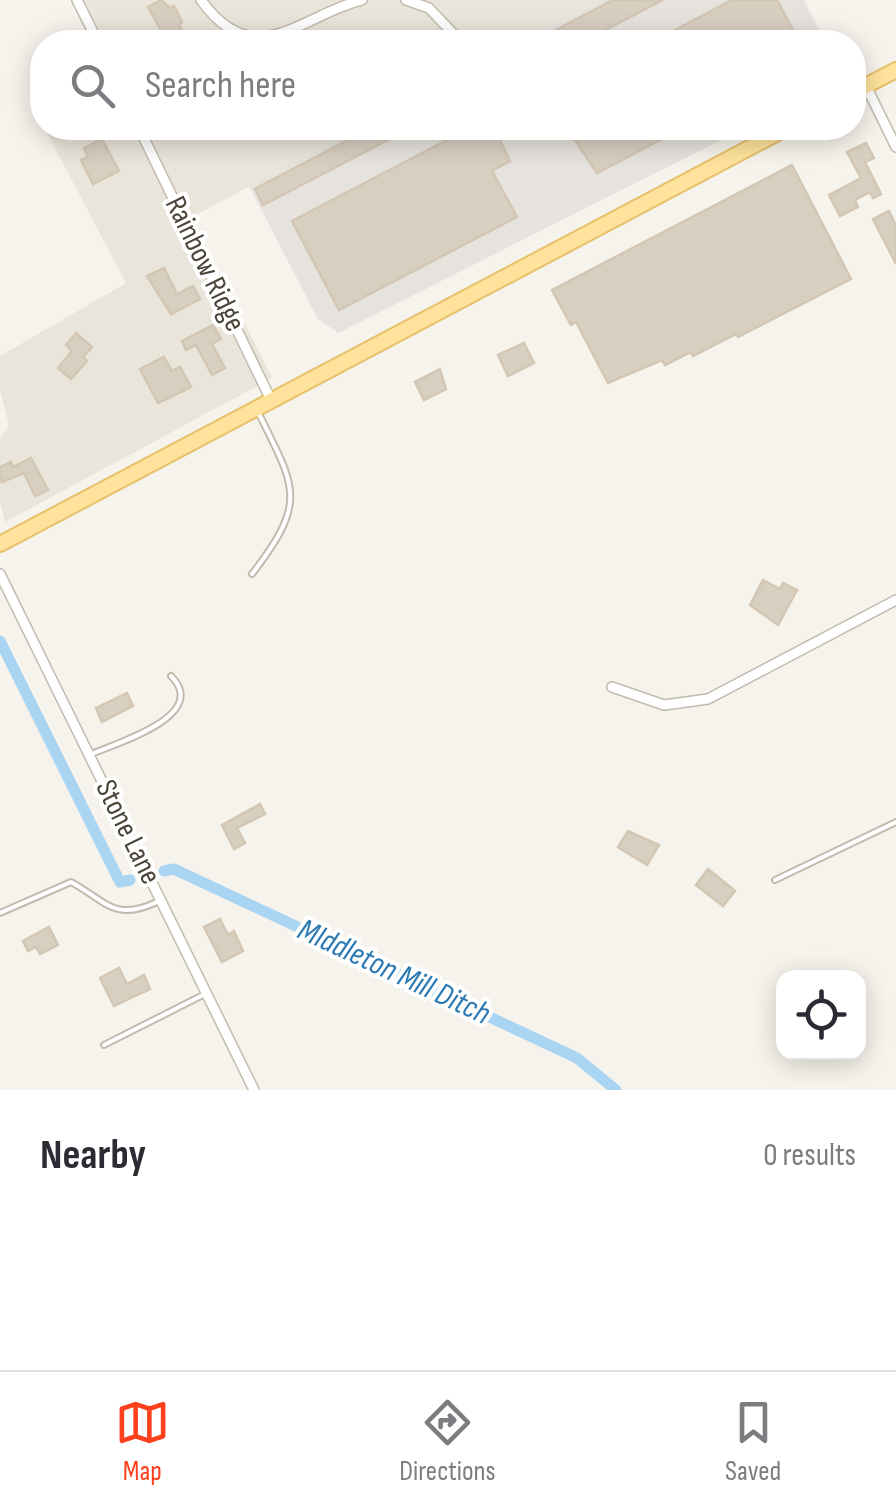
<!DOCTYPE html>
<style>
body{margin:0;font-family:"Sofia Sans Condensed",sans-serif;background:#f7f7f7;color:#2b2b33}
.controls{position:absolute;right:30px;bottom:30px;display:grid;overflow:hidden;border-radius:20px;box-shadow:0 5px 25px #0003}
.controls button{width:90px;height:90px;display:grid;place-items:center;padding:0;border:0;border-bottom:2px solid #e1e1e2;background:#fff;color:#2b2b33;font:50px sans-serif}
.list{margin:0;padding:0;list-style:none}
h2{display:flex;justify-content:space-between;align-items:center;height:130px;margin:0;padding:0 40px;font-size:42px}
h2 small{font-size:32px;font-weight:400;color:#7c7c81}
.icon{flex:none;width:55px;height:55px;fill:none;stroke:currentColor;stroke-width:2;stroke-linecap:round;stroke-linejoin:round}
.map{position:relative;flex:none;width:896px;height:1090px;overflow:hidden}
.search{position:absolute;background:#fff;box-shadow:0 5px 25px #0003;left:30px;right:30px;top:30px;height:110px;display:flex;align-items:center;gap:25px;box-sizing:border-box;padding:0 35px;border-radius:40px;color:#7c7c81;font-size:38px}
.sheet{height:280px;background:#fff}
nav{display:flex;justify-content:space-around;align-items:center;box-sizing:border-box;height:140px;border-top:2px solid #e1e1e2;background:#fff;font-size:28px;color:#7c7c81}
nav a{display:grid;justify-items:center;gap:5px}
nav .on{color:#fc3f1d}
.map>svg:first-child{display:block}
</style>
<div class="map">
<svg width="896" height="1090" viewBox="0 0 896 1090">
<rect width="100%" height="100%" fill="#f6f3ec"/>
<!-- residential -->
<g fill="#eae5da">
<polygon points="84,0 603,0 522,42 105,42"/>
<polygon points="59,128 360,128 192,217 272,378 5,522 0,501 0,437 9,426 0,390 0,356 126,283 47,133"/>
</g>
<!-- industrial -->
<g fill="#e6e2dd">
<polygon points="603,0 804,0 825,42 522,42"/>
<polygon points="360,128 745,128 338,333 318,319 249,186"/>
</g>
<g fill="none" stroke-linecap="round" stroke-linejoin="round">
<!-- canal -->
<g stroke="#a9d4f2" stroke-width="11">
<polyline points="0,641 120,882 130,880"/>
<polyline points="164,871 174,869 577,1058 616,1090"/>
</g>
</g>
<!-- building -->
<g fill="#d8cfc1" stroke="#d3c7b4" stroke-width="2.5">
<polygon points="161,0 170,8 174,6 182,22 179,25 184,35 170,42 159,42 155,36 162,32 148,7"/>
<polygon points="613,0 663,0 582,42 533,42"/>
<polygon points="732,0 777,0 797,38 788,42 652,42"/>
<polygon points="371,128 411,128 263,205 255,189"/>
<polygon points="470,128 494,128 510,161 492,171 517,217 339,310 292,221"/>
<polygon points="567,128 683,128 597,173"/>
<polygon points="102,139 119,171 93,184 81,160 88,157 84,148"/>
<polygon points="866,143 874,158 865,162 881,194 873,198 870,192 855,200 858,207 840,216 829,195 861,178 847,152"/>
<polygon points="792,165 851,279 738,337 736,334 693,356 691,352 665,365 662,360 608,383 576,322 571,325 552,290"/>
<polygon points="889,211 896,226 896,264 873,219"/>
<polygon points="164,268 177,294 193,286 200,299 171,314 147,276"/>
<polygon points="213,325 221,339 212,344 225,368 212,375 196,345 186,350 182,341"/>
<polygon points="76,333 92,347 83,357 87,361 71,379 58,368 72,351 66,345"/>
<polygon points="524,343 534,363 508,376 498,355"/>
<polygon points="164,357 172,371 180,367 191,387 158,403 140,369"/>
<polygon points="440,369 446,389 424,400 415,382"/>
<polygon points="31,458 48,490 35,496 24,473 2,482 0,476 0,467 11,462 13,467"/>
<polygon points="763,580 780,589 783,583 797,590 778,625 750,605"/>
<polygon points="127,693 133,706 102,722 96,708"/>
<polygon points="260,804 265,814 237,828 245,843 234,849 222,825"/>
<polygon points="628,831 659,845 647,865 618,847"/>
<polygon points="708,869 735,891 723,906 696,885"/>
<polygon points="220,919 228,935 234,931 243,951 222,962 204,927"/>
<polygon points="49,927 58,945 40,954 36,947 28,951 23,941"/>
<polygon points="119,968 127,984 144,975 150,989 114,1006 100,978"/>
</g>
<g fill="none" stroke-linecap="round" stroke-linejoin="round">
<defs>
<g id="service">
<path d="M252 574C308 501 296 489 258 412"/>
<path d="M89 755C116 743 211 716 171 676"/>
<polyline points="775,880 896,822"/>
<path d="M0 913 71 882C106 901 114 922 157 902"/>
<polyline points="104,1045 207,993"/>
</g>
<g id="minor">
<polyline points="77,0 98,42"/>
<path d="M201 0C255 75 301 15 362 0"/>
<polyline points="406,0 429,8 461,42"/>
<polyline points="866,86 896,147"/>
<polyline points="139,128 271,400"/>
<polyline points="0,574 254,1090"/>
<polyline points="612,687 664,705 708,699 896,600"/>
</g>
<g id="primary">
<polyline points="854,92 896,70"/>
<polyline points="0,544 787,128"/>
</g>
</defs>
<!-- service casing -->
<use href="#service" stroke="#c2bbae" stroke-width="8"/>
<!-- minor casing -->
<use href="#minor" stroke="#c2bbae" stroke-width="12"/>
<!-- primary casing -->
<use href="#primary" stroke="#e6c16a" stroke-width="18"/>
<!-- service -->
<use href="#service" stroke="#fff" stroke-width="4"/>
<!-- minor -->
<use href="#minor" stroke="#fff" stroke-width="9"/>
<!-- primary -->
<use href="#primary" stroke="#ffe39c" stroke-width="14"/>
</g>
<g text-anchor="middle" dominant-baseline="central" stroke-width="8" stroke-linejoin="round" paint-order="stroke">
<!-- street labels -->
<g font-size="30" fill="#4b4439" stroke="#fff">
<text transform="translate(205 264) rotate(64)">Rainbow Ridge</text>
<text transform="translate(128 832) rotate(64)">Stone Lane</text>
</g>
<!-- water labels -->
<g font-size="32" font-style="italic" fill="#2e7ab2" stroke="#fff">
<text transform="translate(394 972) rotate(25)">MIddleton Mill Ditch</text>
</g>
</g>
</svg>
<div class="controls">
<button><svg class="icon" aria-label="locate" viewBox="0 0 24 24"><circle cx="12" cy="12" r="6"/><path d="M12 2v4M12 18v4M2 12h4M18 12h4"/></svg></button>
</div>
<div class="search"><svg class="icon" aria-label="search" viewBox="0 0 24 24"><circle cx="10" cy="10" r="6"/><path d="M15 15l6 6"/></svg>Search here</div>
</div>
<section class="sheet">
<h2>Nearby<small>0 results</small></h2>
<ul class="list">
</ul>
</section>
<nav>
<a class="on"><svg class="icon" aria-label="map" viewBox="0 0 24 24"><path d="M3 6l6-2 6 2 6-2v14l-6 2-6-2-6 2zM9 4v14M15 6v14"/></svg>Map</a>
<a><svg class="icon" aria-label="directions" viewBox="0 0 24 24"><path d="M12 3l9 9-9 9-9-9zM9 14v-3h6M13 9l2 2-2 2"/></svg>Directions</a>
<a><svg class="icon" aria-label="saved" viewBox="0 0 24 24"><path d="M7 4h10v16l-5-4-5 4z"/></svg>Saved</a>
</nav>
